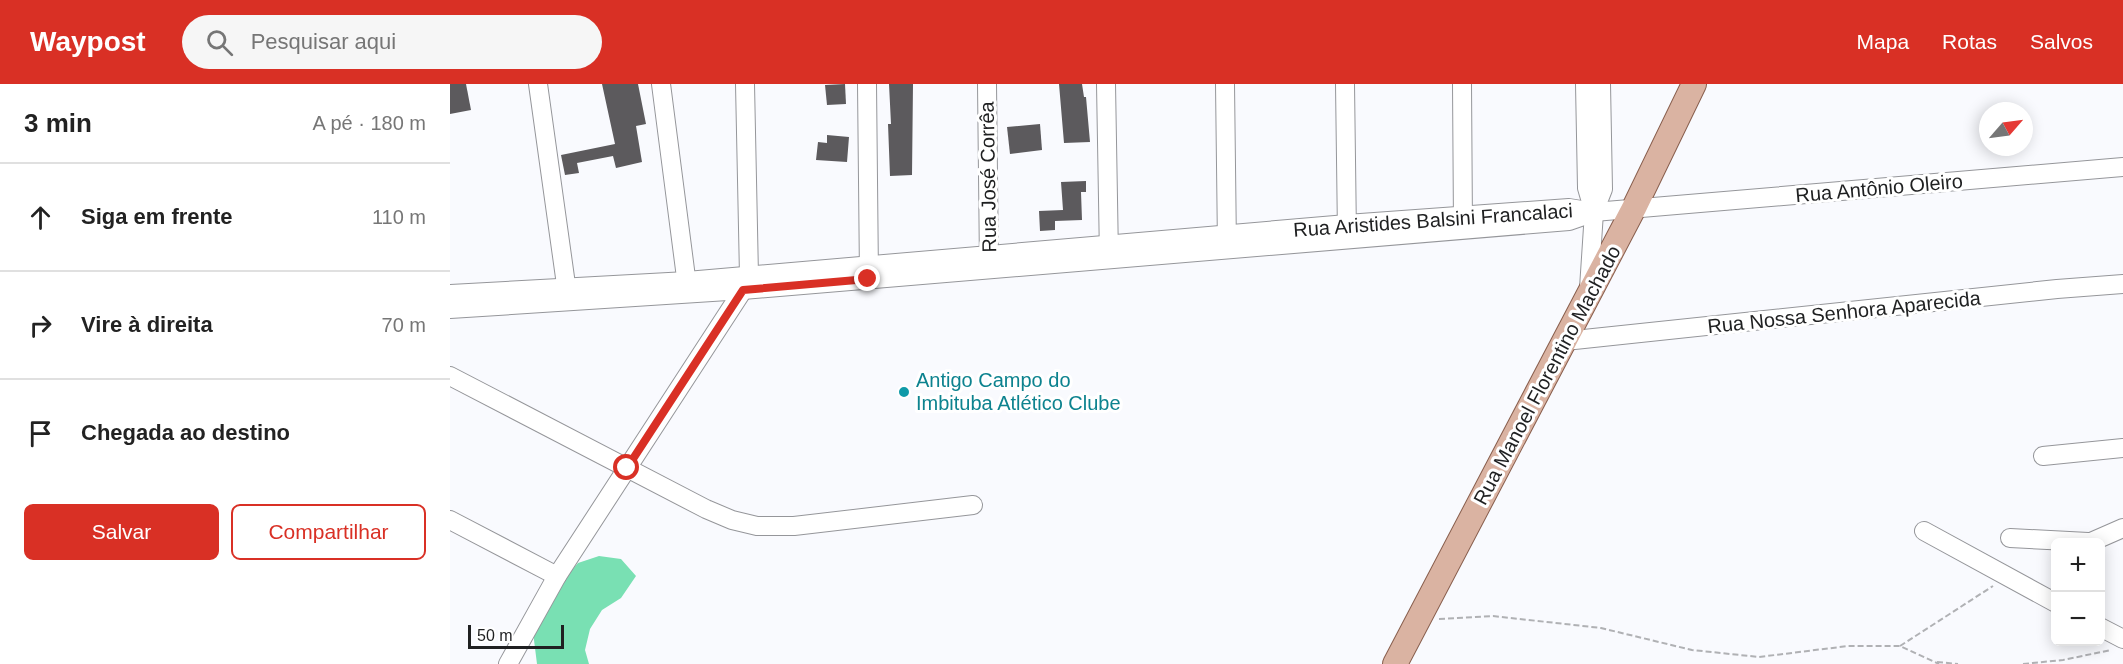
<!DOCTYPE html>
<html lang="pt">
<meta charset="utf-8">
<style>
body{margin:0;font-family:Arial,sans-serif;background:#f6f6f6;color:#222}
.controls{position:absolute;right:18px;bottom:18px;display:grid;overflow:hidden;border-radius:9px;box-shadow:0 3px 15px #0003}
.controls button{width:54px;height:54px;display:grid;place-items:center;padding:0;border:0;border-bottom:2px solid #e0e0e0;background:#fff;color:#222;font:30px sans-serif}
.compass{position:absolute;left:1529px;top:18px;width:54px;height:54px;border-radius:50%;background:#fff;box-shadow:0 3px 15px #0003;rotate:62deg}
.scale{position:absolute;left:18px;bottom:15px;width:96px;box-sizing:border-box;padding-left:6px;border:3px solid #1f2021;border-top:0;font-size:16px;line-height:21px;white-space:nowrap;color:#1f2021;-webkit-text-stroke:4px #fff;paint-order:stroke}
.stop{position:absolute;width:18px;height:18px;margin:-14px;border:4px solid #d93025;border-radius:50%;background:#fff}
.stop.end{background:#d93025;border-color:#fff;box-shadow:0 2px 6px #0008}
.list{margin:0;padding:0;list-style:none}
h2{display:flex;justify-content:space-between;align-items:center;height:78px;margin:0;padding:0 24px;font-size:26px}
h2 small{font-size:20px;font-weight:400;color:#767676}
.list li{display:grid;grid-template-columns:39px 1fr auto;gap:18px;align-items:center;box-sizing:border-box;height:108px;padding:0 24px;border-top:2px solid #e0e0e0}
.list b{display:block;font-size:22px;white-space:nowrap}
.list em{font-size:20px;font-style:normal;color:#767676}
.actions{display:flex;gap:12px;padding:18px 24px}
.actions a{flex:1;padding:14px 0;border:2px solid #d93025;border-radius:9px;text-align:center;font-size:21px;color:#d93025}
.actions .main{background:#d93025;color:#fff}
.icon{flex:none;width:33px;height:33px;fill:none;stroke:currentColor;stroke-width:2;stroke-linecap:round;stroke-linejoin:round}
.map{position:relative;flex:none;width:1673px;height:580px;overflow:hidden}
header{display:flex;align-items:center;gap:36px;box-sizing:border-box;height:84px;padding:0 30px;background:#d93025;color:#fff}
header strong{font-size:28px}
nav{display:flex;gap:33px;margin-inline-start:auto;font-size:21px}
.search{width:420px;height:54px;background:#f6f6f6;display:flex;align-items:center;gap:15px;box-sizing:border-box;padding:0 21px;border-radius:33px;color:#767676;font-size:22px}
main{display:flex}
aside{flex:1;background:#fff}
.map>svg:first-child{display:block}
</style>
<header>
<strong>Waypost</strong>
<div class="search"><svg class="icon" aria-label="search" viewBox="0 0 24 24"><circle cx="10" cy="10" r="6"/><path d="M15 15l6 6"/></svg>Pesquisar aqui</div>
<nav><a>Mapa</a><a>Rotas</a><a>Salvos</a></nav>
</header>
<main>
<aside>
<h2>3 min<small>A pé · 180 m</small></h2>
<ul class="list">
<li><svg class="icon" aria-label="ahead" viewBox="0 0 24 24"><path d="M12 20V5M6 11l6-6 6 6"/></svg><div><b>Siga em frente</b></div><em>110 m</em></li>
<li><svg class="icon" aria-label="right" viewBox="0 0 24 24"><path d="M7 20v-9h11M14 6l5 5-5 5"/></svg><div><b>Vire à direita</b></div><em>70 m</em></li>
<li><svg class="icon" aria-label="arrive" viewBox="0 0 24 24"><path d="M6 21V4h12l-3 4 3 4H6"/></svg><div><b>Chegada ao destino</b></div></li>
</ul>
<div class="actions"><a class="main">Salvar</a><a>Compartilhar</a></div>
</aside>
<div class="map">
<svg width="1673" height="580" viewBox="0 0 1673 580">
<rect width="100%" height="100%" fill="#f9fafe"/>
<!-- forest -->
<polygon fill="#79e0b3" points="149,472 171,475 186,492 171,514 152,526 140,545 135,566 139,580 87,580 83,548 113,496 128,479"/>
<!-- building -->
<g fill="#5c5a5d">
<polygon points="0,0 16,0 21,26 0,30"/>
<polygon points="152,0 188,0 196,40 186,42 192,78 166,84 163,72 127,79 129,89 115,91 111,71 165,60"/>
<polygon points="395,0 396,20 377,21 375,1"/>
<polygon points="439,0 463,0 462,91 440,92 438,40 441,40"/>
<polygon points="609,0 632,0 634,13 636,13 640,58 614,59"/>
<polygon points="590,40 592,66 560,70 557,43"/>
<polygon points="377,51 399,53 397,78 366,76 368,58 377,59"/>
<polygon points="636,97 636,108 631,108 632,136 605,137 605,146 590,147 589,127 613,126 611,98"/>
</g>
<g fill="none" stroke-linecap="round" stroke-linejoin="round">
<defs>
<g id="minor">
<polyline points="88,0 118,215"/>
<polyline points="211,0 238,209"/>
<polyline points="417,0 419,193"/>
<polyline points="537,0 539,181"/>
<polyline points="656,0 659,172"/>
<polyline points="775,0 777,163"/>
<polyline points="895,0 897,151"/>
<polyline points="1012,0 1013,142"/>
<polyline points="1135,0 1137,104 1144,128 1139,204"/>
<polyline points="1144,128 1153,105 1151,0"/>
<polyline points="0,210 237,197 897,140 1119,124 1144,128 1673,83"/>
<polyline points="0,225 293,206 1119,137 1142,129"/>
<polyline points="1115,257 1607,205 1673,200"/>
<polyline points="0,292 256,425 282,436 307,442 344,442 523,421"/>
<polyline points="1593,372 1673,364"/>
<polyline points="0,436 107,492"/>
<polyline points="1474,447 1606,519"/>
<polyline points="1560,454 1638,458"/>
<polyline points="1641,458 1673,444"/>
<polyline points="1650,543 1673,555"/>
<polyline points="58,580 107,492 293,206 299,192 295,0"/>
</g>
<polyline id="major" points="945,580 1184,124 1244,0"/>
</defs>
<!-- minor casing -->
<use href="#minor" stroke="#95969a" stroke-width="20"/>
<!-- major casing -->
<use href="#major" stroke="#885e4d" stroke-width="26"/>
<!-- path -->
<g stroke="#b0b1b4" stroke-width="2" stroke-dasharray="6 3" stroke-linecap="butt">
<polyline points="989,535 1043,532 1151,544 1242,566 1309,573 1398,562 1450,562 1489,580"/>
<polyline points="1450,562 1543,502"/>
<polyline points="1487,578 1508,580"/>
<polyline points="1573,580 1613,576 1661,566"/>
</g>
<!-- minor -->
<use href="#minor" stroke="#fff" stroke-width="18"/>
<!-- major -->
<use href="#major" stroke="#dab3a2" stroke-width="24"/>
</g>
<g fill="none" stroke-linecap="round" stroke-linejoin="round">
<!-- route -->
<polyline stroke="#d93025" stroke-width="8" points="177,384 293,206 418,195"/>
</g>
<!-- markers -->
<circle fill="#0f9aa8" stroke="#fff" stroke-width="2" cx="454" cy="308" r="6"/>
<g text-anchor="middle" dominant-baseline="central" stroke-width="6" stroke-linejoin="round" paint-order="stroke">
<!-- street labels -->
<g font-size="20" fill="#1f2021" stroke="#fff">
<text transform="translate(538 93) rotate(-91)">Rua José Corrêa</text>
<text transform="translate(1429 104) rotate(-5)">Rua Antônio Oleiro</text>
<text transform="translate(983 136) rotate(-4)">Rua Aristides Balsini Francalaci</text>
<text transform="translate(1394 228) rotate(-6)">Rua Nossa Senhora Aparecida</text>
<text transform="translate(1097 291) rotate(-62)">Rua Manoel Florentino Machado</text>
</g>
<!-- culture labels -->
<g font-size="20" fill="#0d838f" stroke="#fff" text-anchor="start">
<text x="466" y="296">Antigo Campo do<tspan x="466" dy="23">Imbituba Atlético Clube</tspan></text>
</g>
</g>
</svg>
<div class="controls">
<button>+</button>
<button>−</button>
</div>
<svg class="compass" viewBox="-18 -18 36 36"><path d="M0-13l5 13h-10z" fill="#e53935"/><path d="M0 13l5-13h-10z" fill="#767676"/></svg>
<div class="scale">50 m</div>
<div class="stop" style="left:177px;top:384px"></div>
<div class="stop end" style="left:418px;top:195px"></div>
</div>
</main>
